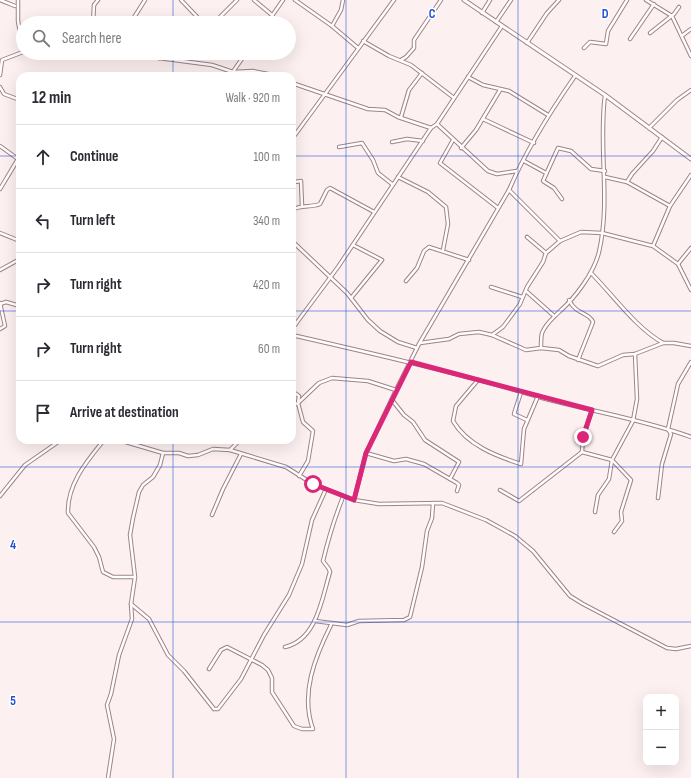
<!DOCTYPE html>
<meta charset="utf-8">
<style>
body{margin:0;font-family:"Sofia Sans Condensed",sans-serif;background:#f2f2f3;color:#2b2b33}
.controls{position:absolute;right:12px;bottom:12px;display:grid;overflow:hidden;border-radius:8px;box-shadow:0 4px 16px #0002}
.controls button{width:36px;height:36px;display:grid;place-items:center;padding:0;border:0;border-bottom:1px solid #e1e1e2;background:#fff;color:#2b2b33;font:20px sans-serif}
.stop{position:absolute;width:12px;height:12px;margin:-9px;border:3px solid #db2777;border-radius:50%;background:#fff}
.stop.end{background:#db2777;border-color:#fff;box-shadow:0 1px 4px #0008}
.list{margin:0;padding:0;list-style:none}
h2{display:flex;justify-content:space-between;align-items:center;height:52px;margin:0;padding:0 16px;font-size:17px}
h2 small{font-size:13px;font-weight:400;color:#7c7c81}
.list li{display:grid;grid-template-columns:26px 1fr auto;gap:12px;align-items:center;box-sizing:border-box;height:64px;padding:0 16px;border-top:1px solid #e1e1e2}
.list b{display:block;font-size:15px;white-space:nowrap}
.list em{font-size:13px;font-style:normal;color:#7c7c81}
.icon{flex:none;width:22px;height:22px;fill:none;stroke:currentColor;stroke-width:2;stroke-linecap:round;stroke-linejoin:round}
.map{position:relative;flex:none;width:691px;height:778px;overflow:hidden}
.search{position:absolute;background:#fff;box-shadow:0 4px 16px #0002;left:16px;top:16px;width:280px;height:44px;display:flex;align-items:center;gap:10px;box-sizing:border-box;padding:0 14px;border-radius:22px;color:#7c7c81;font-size:15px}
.panel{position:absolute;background:#fff;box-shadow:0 4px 16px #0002;left:16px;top:72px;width:280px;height:372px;border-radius:12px}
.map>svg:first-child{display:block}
</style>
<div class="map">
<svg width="691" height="778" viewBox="0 0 691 778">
<rect width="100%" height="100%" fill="#fdf0f1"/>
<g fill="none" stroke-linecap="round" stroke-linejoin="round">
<defs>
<g id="street">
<polyline points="0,0 15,6"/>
<polyline points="18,0 18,21 23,50"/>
<polyline points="181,0 203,23"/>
<polyline points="254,0 272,15"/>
<polyline points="295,0 332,26 358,48"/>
<polyline points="646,0 672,16 691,56"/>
<polyline points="482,13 490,0"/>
<polyline points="133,19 145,0"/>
<polyline points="496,22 511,0"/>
<polyline points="93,23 94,5 98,0"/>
<polyline points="214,23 237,0"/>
<polyline points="267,23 283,0"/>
<polyline points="332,26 341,10 343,0"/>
<polyline points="650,33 674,14 679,7"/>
<polyline points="683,35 691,29"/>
<polyline points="630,39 654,4"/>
<polyline points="363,41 389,56 411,65 454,98"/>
<polyline points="527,43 547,13 559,0"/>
<polyline points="584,48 590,42 606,44 608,31 627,0"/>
<polyline points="27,53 41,56 56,53"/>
<polyline points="146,53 159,58 212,65 233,72 253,71 278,76"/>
<polyline points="159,58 163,53"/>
<polyline points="401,60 406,57 414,48 414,40 441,0"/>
<polyline points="0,75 2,60 23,52"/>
<polyline points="230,76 246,53"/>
<polyline points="468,77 483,85 509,91 548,115"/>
<polyline points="292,83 368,109 385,110 398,117 431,128"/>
<polyline points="0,87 4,94 20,100"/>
<polyline points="401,117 409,90 422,73"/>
<polyline points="483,119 534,143"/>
<polyline points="437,124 488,171 497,174 517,171"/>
<polyline points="649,128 677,100 691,90"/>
<polyline points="292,139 394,0"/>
<polyline points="453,140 440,163 498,208"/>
<polyline points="392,142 407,139 423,141"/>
<polyline points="0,146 18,159 0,189"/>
<polyline points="339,147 362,143 373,160 378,173 392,184"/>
<polyline points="461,148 476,130 500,90"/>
<polyline points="524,161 546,173"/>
<polyline points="398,177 428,192 446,207 448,224 443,250"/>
<polyline points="605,177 627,182 670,206"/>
<polyline points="295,182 301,181 302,206"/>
<polyline points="627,182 632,174 653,151 662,137"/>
<polyline points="509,190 560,241"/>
<polyline points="562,199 554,188 543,181 558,148 571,151 591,169 605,171"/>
<path d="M292 210C301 204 311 208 320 204L327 190 330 188 374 212"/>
<polyline points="0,233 20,241"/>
<polyline points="527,237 546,253"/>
<polyline points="292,241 347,293 368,320 380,331 398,342 417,348"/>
<polyline points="653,246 670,206 691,175"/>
<polyline points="678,264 691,248"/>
<polyline points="0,270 20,259"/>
<path d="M591 273C614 296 635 327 663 343"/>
<polyline points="406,281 417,268 424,251 429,247 469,260"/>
<polyline points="491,287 522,297"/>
<polyline points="526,291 553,315"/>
<polyline points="351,298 382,260 353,245"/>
<path d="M569 300C576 315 589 312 593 322L578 360"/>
<polyline points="0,303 5,326 0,329"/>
<polyline points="0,304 6,302 20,306"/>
<polyline points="292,320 296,324"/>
<polyline points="292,329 338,267 431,128 437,124 502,26"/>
<path d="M292 335C375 354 457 373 539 397 589 411 642 419 691 437"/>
<polyline points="492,335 503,327 520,304 527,287 543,262 546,253 560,241 581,232 602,233 653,246 678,264 691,290"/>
<polyline points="420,343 449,339 459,334 479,332 492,335 526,350 541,348 559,350 569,356 598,366 623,355 635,354 663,343 674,343 691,346"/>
<path d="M541 348C541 343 541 337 542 333 546 323 552 319 559 312 575 298 594 273 599 252 611 200 598 147 605 95"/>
<path d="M478 380 456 406 453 421C467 445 496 456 521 464L524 429 538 396"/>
<polyline points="292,391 299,396 298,403 303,422 313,431 308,461 299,476"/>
<polyline points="521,392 514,414 527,420"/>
<polyline points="392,400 404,415 413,422 425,440 459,462 450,479"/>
<polyline points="292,406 298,403 319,383 332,378 368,381 396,390"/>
<polyline points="592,410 583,437 582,452 612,460 631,480 621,512 622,521 614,532"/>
<path d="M104 440C87 461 67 484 68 513L94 547 99 557 103 572 113 577H135"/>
<polyline points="119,440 163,453 179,453 188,456 198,455 213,449 230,450 286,467 313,484 354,500 379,504 442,503 486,520 515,536 533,551 570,596 583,604 667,648 676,649 691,646"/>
<polyline points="230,450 240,440"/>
<polyline points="366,453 394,461 406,459 424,464 457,483 459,485 457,491"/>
<polyline points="500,490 519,501 582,452"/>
<polyline points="0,496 25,465 61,440"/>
<polyline points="658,498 662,464 671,434 668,429 678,384 691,362"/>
<path d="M354 500 366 453 396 390 419 344 509 190C526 150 550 112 575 76"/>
<polyline points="595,512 598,495 609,479 612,460 633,421 637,399 635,354"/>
<polyline points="212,515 223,489 241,454"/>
<polyline points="131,604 149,619 168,655 184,671 214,709 218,709 241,679 264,635 289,595 302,564 312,520 326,489"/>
<polyline points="331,623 347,625 359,621 404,620 410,617 422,567 427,531 432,518 433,503"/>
<path d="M285 647C317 640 322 598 330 572L329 569 323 561C328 540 335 517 343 497"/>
<path d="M209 669 221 650 227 647 262 665 268 670 272 678V692L294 726 302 729H313C300 694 315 657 331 625V623L315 621"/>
<polyline points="108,778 114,739 107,705 111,694 119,655 132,619 131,604 135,577 130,535 133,518 139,492 143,485 153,477 160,465 163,453"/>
</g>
<polyline id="secondary" points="464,0 605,95 691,159"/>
</defs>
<!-- street casing -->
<use href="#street" stroke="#a18386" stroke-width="4.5"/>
<!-- secondary casing -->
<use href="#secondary" stroke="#a18386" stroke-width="5"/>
<!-- street -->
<use href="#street" stroke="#fff" stroke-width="2.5"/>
<!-- secondary -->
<use href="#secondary" stroke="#fff" stroke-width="3"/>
</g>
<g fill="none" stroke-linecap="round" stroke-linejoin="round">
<!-- route -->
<polyline stroke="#db2777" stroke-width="5" points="313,484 354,500 366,453 411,362 592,410 583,437"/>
</g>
<!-- grid -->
<path fill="none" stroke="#1d4ed8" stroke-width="1" stroke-opacity="0.55" d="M173 0V23M346 0V778M518 0V778M173 53V76M0 156H20M292 156H691M0 311H20M292 311H691M173 440V778M0 467H691M0 622H691"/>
<g font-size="13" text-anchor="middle" font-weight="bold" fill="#1d4ed8" stroke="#fff" stroke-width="3" stroke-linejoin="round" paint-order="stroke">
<text x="432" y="18">C</text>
<text x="605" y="18">D</text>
<text x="13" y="549">4</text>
<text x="13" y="705">5</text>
</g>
</svg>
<div class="controls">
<button>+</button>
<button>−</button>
</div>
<div class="stop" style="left:313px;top:484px"></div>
<div class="stop end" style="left:583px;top:437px"></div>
<div class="search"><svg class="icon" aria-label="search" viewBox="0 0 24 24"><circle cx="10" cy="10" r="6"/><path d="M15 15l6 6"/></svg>Search here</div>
<section class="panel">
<h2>12 min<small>Walk · 920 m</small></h2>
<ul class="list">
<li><svg class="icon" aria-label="ahead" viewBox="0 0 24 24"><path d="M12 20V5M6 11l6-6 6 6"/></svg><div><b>Continue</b></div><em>100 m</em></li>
<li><svg class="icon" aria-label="left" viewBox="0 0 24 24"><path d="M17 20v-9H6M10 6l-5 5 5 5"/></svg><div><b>Turn left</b></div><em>340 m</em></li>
<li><svg class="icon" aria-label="right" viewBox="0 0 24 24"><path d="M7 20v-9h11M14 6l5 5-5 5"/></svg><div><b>Turn right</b></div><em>420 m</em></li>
<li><svg class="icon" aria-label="right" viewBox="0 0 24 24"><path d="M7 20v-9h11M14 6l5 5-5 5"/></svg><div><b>Turn right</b></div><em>60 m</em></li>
<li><svg class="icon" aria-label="arrive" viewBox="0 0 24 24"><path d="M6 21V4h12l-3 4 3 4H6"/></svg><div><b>Arrive at destination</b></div></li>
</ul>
</section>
</div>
